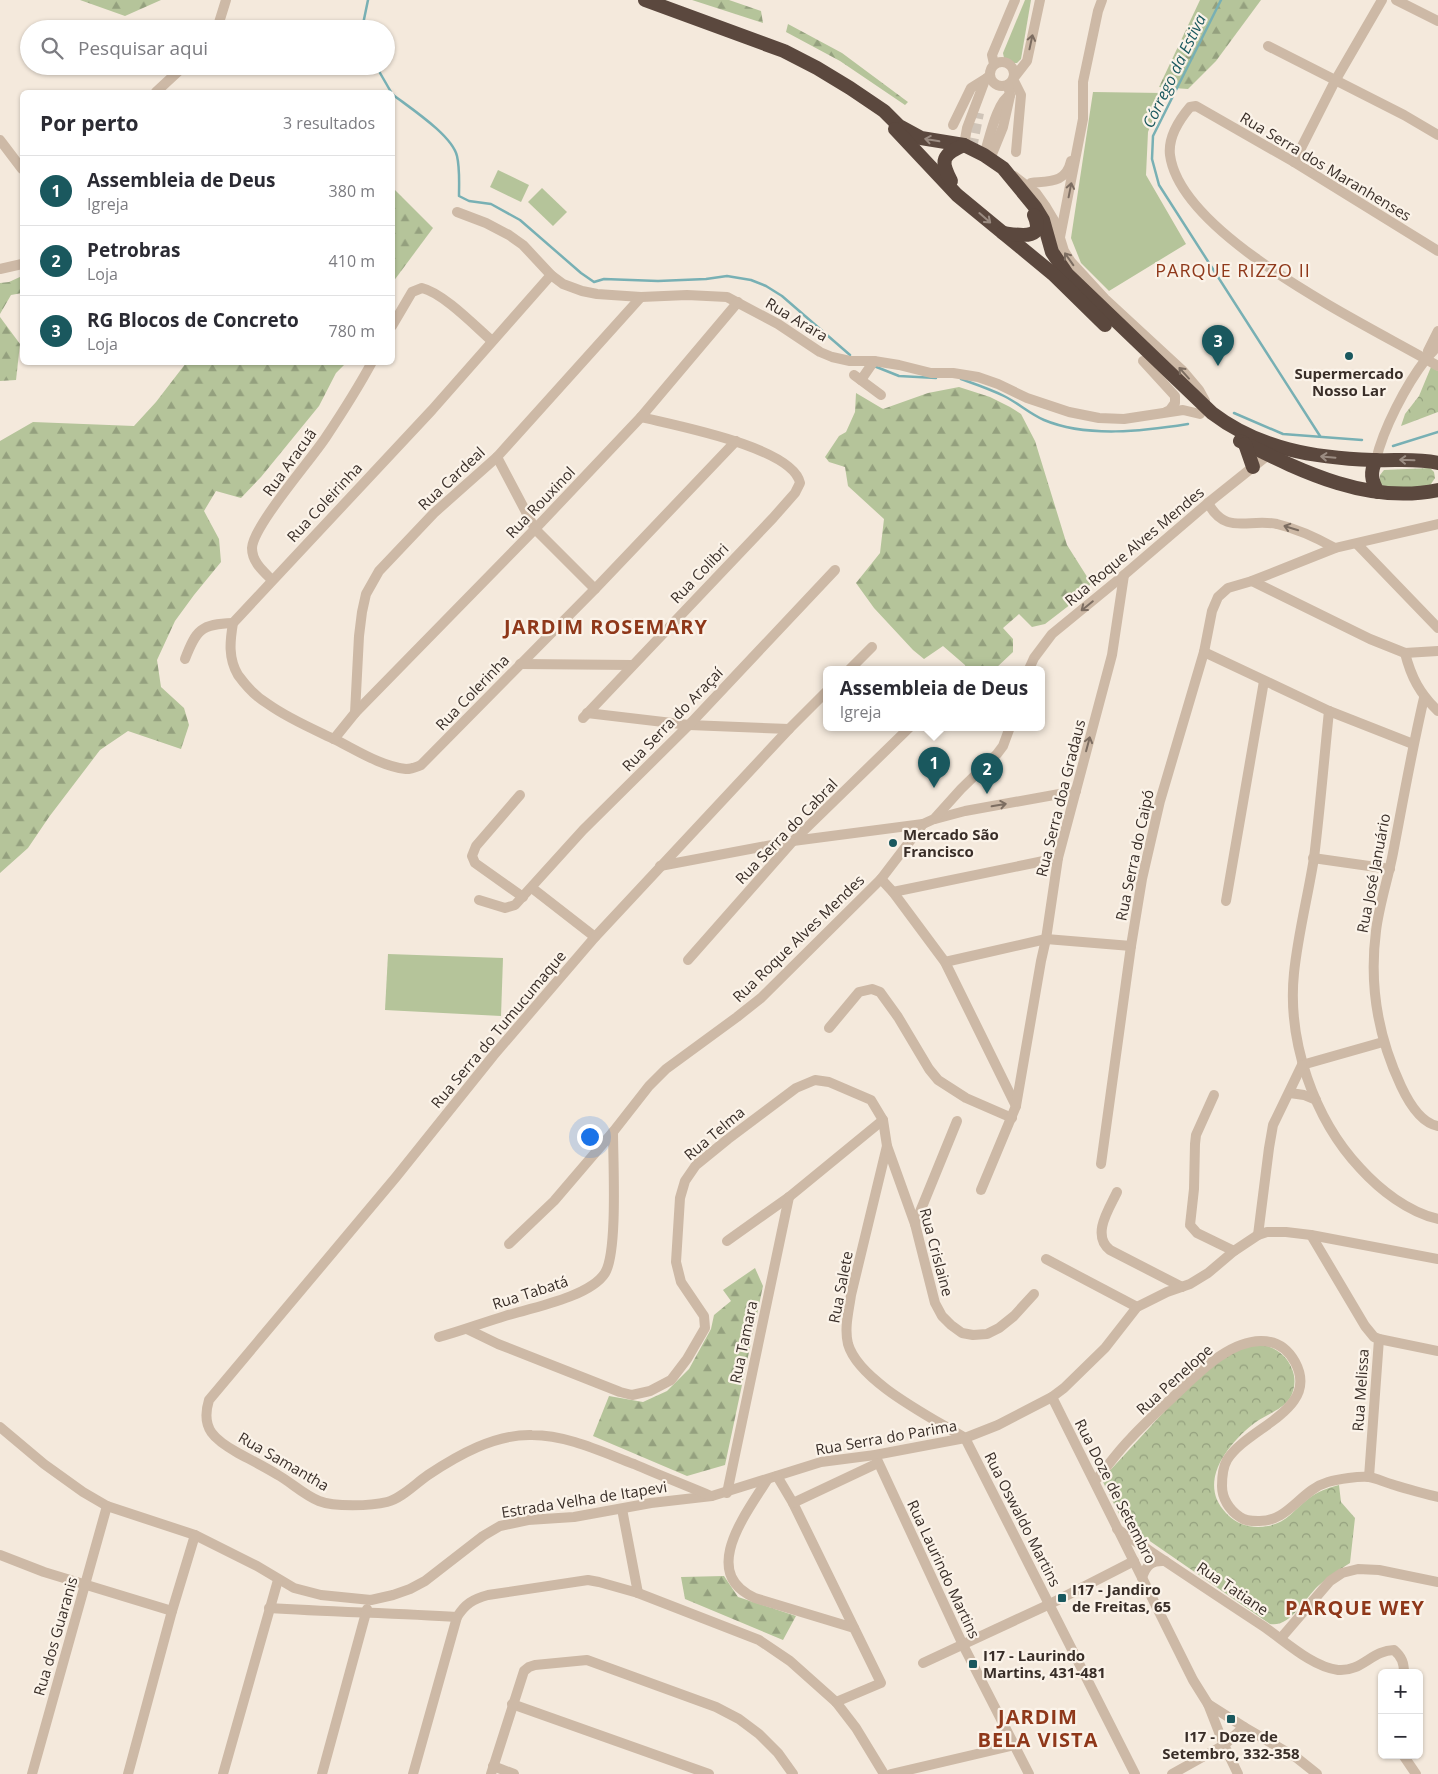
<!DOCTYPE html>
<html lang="pt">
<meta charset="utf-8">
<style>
body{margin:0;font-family:"Open Sans",sans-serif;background:#f2f2f3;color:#2b2b33}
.controls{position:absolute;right:15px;bottom:15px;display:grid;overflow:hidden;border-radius:8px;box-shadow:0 1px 4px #0004}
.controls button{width:45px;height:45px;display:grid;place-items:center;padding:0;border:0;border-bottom:1px solid #e1e1e2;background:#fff;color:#2b2b33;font:25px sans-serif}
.you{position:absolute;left:589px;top:1136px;width:18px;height:18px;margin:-12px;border:4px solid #fff;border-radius:50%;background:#1a73e8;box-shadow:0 0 0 8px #1a73e833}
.badge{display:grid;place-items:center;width:32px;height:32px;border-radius:50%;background:#1a585e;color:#fff;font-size:16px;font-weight:700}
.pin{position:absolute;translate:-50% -41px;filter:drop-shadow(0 1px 2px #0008)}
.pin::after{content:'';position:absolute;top:26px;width:18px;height:15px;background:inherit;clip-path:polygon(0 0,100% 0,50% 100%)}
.popup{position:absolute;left:823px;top:666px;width:222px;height:65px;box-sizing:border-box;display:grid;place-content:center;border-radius:8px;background:#fff;filter:drop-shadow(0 1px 4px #0005);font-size:16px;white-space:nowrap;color:#7c7c81}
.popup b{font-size:19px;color:#2b2b33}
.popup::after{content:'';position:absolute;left:50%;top:100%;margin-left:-10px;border:10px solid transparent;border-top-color:#fff}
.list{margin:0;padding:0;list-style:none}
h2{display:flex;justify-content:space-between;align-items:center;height:65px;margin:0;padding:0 20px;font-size:21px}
h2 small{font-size:16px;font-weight:400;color:#7c7c81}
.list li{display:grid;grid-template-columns:32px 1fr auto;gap:15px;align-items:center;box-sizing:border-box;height:70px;padding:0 20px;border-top:1px solid #e1e1e2}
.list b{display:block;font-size:19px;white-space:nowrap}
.list p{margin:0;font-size:16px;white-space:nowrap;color:#7c7c81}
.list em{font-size:16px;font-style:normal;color:#7c7c81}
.icon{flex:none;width:28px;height:28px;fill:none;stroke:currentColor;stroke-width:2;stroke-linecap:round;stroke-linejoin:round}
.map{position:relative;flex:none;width:1438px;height:1774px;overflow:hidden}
.search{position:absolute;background:#fff;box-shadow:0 1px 4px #0004;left:20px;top:20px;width:375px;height:55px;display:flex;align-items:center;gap:12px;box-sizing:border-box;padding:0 18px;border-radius:28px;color:#7c7c81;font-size:19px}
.panel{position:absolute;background:#fff;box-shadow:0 1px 4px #0004;left:20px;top:90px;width:375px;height:275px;border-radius:8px}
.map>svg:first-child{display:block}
</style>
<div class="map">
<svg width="1438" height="1774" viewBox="0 0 1438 1774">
<defs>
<pattern id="forest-firs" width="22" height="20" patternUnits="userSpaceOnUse" patternTransform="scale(1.25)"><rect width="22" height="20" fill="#b5c49a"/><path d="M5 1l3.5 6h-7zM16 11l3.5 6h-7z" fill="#94a07e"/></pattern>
<pattern id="park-crowns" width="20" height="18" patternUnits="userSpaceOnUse" patternTransform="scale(1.25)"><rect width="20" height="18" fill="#b5c49a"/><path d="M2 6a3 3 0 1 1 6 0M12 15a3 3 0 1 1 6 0" fill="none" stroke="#94a07e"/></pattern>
</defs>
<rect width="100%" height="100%" fill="#f4e9dc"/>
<!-- grass -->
<g fill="#b5c49a">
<polygon points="1025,0 1031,0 1021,59 1017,63 1011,63 1004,58 1003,53"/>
<polygon points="1093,92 1163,93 1148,132 1146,175 1186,244 1109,291 1081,263 1071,238"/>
<polygon points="498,170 529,185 521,202 490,187"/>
<polygon points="542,188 567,212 553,226 528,202"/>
<polygon points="388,954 503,958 501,1016 385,1010"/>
</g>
<!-- forest -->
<g fill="url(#forest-firs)">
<polygon points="80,0 161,0 125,16"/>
<polygon points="692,0 729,0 761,11 763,23"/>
<polygon points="1200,0 1261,0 1216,61 1188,89 1159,87"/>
<polygon points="788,24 842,53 908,102 905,105 840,61 786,32"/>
<polygon points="393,188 433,228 393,282"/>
<polygon points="22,276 22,293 11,295 0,314 0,283 9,282"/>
<polygon points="0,317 20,344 16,380 0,381"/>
<polygon points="186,363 346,363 336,373 319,406 261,477 241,498 216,491 204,511 219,539 221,562 194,595 175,621 157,660 161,687 184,708 189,725 181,749 128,731 100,750 49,817 28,848 0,873 0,441 33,422 134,426 156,402"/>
<polygon points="959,387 990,397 1010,407 1021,414 1035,441 1067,545 1091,583 1084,594 1045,624 1032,627 1019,614 1003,628 1013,639 1013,652 995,669 966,669 965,665 943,646 924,659 913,650 874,608 856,583 880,553 884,519 848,486 845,467 829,462 825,457 839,436 846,432 855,412 856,393 883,409 928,393"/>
<polygon points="755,1268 763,1286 725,1465 687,1476 593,1436 609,1396 643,1402 667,1391 689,1369 711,1329 714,1315 731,1301 723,1290"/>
<polygon points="724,1576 738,1597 796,1616 783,1640 685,1599 681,1577"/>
</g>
<!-- park -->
<g fill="url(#park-crowns)">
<polygon points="1431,367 1438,371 1438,412 1401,426 1405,414 1419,396"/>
<polygon points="1430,468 1434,472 1435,478 1429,487 1384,487 1380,483 1380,475 1384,470"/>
<path d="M1265 1345C1278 1350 1287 1356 1292 1369 1296 1378 1295 1390 1290 1398 1282 1410 1267 1414 1256 1422 1229 1442 1196 1482 1226 1513 1237 1525 1252 1529 1268 1526 1286 1523 1294 1510 1308 1499 1317 1492 1327 1488 1339 1485L1341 1502 1355 1518 1350 1563C1339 1570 1328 1577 1318 1586 1305 1598 1290 1628 1270 1624L1128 1526 1123 1522 1103 1482 1104 1477 1185 1389 1222 1357 1247 1346Z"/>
</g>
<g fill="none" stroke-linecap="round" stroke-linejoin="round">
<!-- stream -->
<g stroke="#78b0b4" stroke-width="2.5">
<polyline points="1221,0 1153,136 1152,159 1159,185 1320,436"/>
<polyline points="362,29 368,0"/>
<polyline points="376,66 391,92"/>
<path d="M392 94C410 108 452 135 457 156 460 169 459 183 459 196L469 201 491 204 520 220 581 273 594 282 604 279 658 281 706 279 727 276 751 280 766 286 782 296 850 355"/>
<polyline points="874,366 899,376 936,378"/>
<path d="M961 379C975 384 990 389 1004 396 1018 403 1030 414 1044 420 1087 438 1144 431 1188 424"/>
<polyline points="1234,413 1283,434 1362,440"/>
<polyline points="1393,446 1438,432"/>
</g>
<!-- minor-tunnel -->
<polyline stroke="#cfc4b8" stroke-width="10" stroke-dasharray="10 5" stroke-linecap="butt" points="972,148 979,113"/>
<!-- minor -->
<g stroke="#cdb9a6" stroke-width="10">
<polyline points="1396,0 1438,21"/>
<polyline points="217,29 226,0"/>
<polyline points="1268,46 1404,115 1438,135"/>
<circle cx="1002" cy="74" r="12"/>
<polyline points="994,64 992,55 1015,0"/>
<polyline points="156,92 184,66"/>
<polyline points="953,125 971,88 987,78"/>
<polyline points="0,140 22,169"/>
<polyline points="964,145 967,128 985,80 988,77"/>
<polyline points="1016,152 1021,95 1013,79 1027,61 1040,0"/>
<path d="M984 155C989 140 997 101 1010 95L1008 85"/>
<polyline points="990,159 1003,127 1010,96"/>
<polyline points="1294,162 1335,81 1382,0"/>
<polyline points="1014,176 1036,193 1046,207 1055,222 1064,251 1071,262 1105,299 1183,371 1199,390 1205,401"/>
<path d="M1031 183C1050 181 1066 183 1071 161"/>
<polyline points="457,212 486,223 509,235 523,245 551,275 563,284 582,291 597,294 641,297 687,295 727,297 778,324 820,352 832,357 850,361 874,361 899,365 931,373 953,373 978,377 998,384 1027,398 1069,412 1099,418 1124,419 1183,410 1200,414"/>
<polyline points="1060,237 1083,119 1083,82 1098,11 1102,0"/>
<path d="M1438 251 1294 162 1196 106 1190 107C1179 120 1168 138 1170 155 1181 238 1370 326 1438 366"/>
<polyline points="0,269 22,264"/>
<path d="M551 275 432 410 233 623C230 641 228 658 238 675 246 686 256 697 268 704 289 719 313 729 336 740 358 751 381 766 406 769 412 769 416 767 421 765L595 589 736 441"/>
<path d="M392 326 412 292 422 288C443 293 475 326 492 341"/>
<polyline points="1428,351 1438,331"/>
<polyline points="1143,361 1175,396 1175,403 1170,410 1166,412"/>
<polyline points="854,375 881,395"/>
<polyline points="861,380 874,361"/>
<polyline points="497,457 535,529 595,589"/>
<path d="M1376 460C1383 429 1406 385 1426 359 1430 354 1435 350 1438 344"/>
<path d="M1208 503C1226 536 1248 518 1277 524 1298 529 1317 538 1335 548"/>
<polyline points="1357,544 1438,628"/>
<path d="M272 580C263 571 252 562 252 548 253 526 311 460 326 437 342 413 358 388 372 362"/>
<polyline points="1252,581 1370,639 1405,653 1438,651"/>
<polyline points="1204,652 1329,711 1413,744"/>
<path d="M1405 653C1411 677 1420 694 1438 711"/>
<path d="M185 659C196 630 201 624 233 623"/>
<polyline points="520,664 632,665"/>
<polyline points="850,669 872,647"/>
<polyline points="1029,669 1034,658 1052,634 1124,575 1208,503 1268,455"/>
<path d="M1424 698C1412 749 1403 801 1393 853 1388 879 1379 905 1376 931 1369 985 1378 1037 1401 1086 1408 1101 1420 1123 1438 1126"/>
<path d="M1329 711C1324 760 1320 809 1314 858 1308 896 1298 934 1294 973 1287 1041 1314 1119 1360 1168 1380 1190 1408 1212 1438 1219"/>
<polyline points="355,713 359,636 362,612 366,594 379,571 434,513 497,457 641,297"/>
<polyline points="587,713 689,725 789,729"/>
<path d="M583 718 773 518 795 493 800 483C793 447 673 425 641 417"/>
<polyline points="334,739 355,713 535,529 641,417 738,302"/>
<polyline points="520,795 476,846 472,856 475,863 523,897"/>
<polyline points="935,819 965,811 1076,791"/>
<polyline points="1313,858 1390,869"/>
<polyline points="660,866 793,841 923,824"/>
<polyline points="881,879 893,892 945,962 1016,1106"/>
<polyline points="532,888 595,937"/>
<polyline points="893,892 1058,858"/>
<polyline points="479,900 505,908 515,905 583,830 689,725 835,570"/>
<polyline points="1226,901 1264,681"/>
<polyline points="688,960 793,841 910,727"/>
<polyline points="945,962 1046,939 1131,946"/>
<polyline points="829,1028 859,992 872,989 880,992 898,1017 929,1069 938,1080 966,1098 1012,1118"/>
<polyline points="1302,1065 1383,1042"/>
<polyline points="1290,1093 1304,1095 1316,1100"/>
<polyline points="1214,1095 1196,1135 1195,1144 1194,1189 1190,1225 1197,1233 1234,1251"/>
<path d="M887 1146 851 1295C849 1310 844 1328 848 1344 859 1382 933 1418 965 1438"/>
<polyline points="1101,1164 1131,946 1142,879 1160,801 1204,652 1212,611 1218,597 1228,588 1252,581 1335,548 1438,524"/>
<polyline points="981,1190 1016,1106 1041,961 1046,939 1058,858 1112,655 1124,575"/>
<path d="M1117 1192C1109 1209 1091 1235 1110 1250L1182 1287"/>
<polyline points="915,1224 957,1121"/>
<polyline points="1258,1235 1269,1148 1273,1125 1302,1065"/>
<polyline points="1311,1235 1365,1326 1374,1337 1379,1339 1438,1351"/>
<polyline points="727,1241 789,1197 883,1120"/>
<polyline points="509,1244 554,1201 613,1132 649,1086 666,1069 737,1017 761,998 881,879 923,824 934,819 961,789 997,754 1003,746 1010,727"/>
<polyline points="1046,1259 1137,1307"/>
<polyline points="467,1329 498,1344 620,1392 632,1395 650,1391 671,1380 687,1359 705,1328 704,1316 681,1282 676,1262 680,1198 685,1181 696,1165 728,1139 796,1088 815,1080 829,1082 871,1100 883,1120 887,1146 915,1224 935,1303 942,1316 951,1325 962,1333 973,1335 987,1334 999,1328 1014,1316 1034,1294"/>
<path d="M439 1337C461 1331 482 1323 505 1316 531 1308 590 1297 605 1273 618 1252 613 1160 613 1132"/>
<polyline points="1052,1397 1193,1680 1208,1704"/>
<polyline points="0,1427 44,1464 83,1492 107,1506 195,1535 257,1566 294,1588 321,1595 371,1600 393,1595 410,1589 425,1581 483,1536 500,1526 528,1520 574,1517 651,1503 712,1496 821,1462 875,1455 965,1438 998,1425 1052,1397 1064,1388 1105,1348 1137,1307 1167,1292 1190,1284 1208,1273 1234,1251 1258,1235 1267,1232 1286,1232 1311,1235 1438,1259"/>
<polyline points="965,1438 1135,1774"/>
<polyline points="875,1455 963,1645 1029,1774"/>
<polyline points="777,1476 793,1503 881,1683 836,1702"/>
<polyline points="1369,1477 1379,1339"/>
<path d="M767 1480C746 1514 699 1573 755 1598L854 1628"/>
<path d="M1095 1481C1107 1467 1118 1451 1131 1438 1144 1424 1158 1411 1172 1398 1187 1384 1203 1367 1220 1356 1245 1339 1278 1331 1295 1362 1321 1410 1247 1427 1227 1460 1223 1467 1222 1478 1222 1486 1222 1498 1229 1510 1240 1517 1245 1521 1251 1521 1258 1521 1289 1522 1300 1490 1328 1482 1338 1479 1359 1476 1369 1477 1376 1478 1384 1482 1391 1484 1406 1489 1422 1493 1438 1497"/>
<polyline points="727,1493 789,1197"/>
<path d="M711 1496C685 1485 659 1475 634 1464 602 1452 567 1435 532 1435 495 1434 458 1455 428 1475 415 1484 402 1498 387 1502 371 1506 334 1507 319 1501 304 1495 292 1483 278 1475 265 1467 251 1460 238 1453 215 1440 200 1429 209 1400L396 1177 493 1056 595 937 789 729 826 692"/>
<polyline points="793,1503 878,1463"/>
<polyline points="622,1509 638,1593"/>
<path d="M1117 1529C1165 1561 1214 1594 1263 1626 1285 1641 1312 1667 1338 1670 1362 1672 1372 1650 1394 1650 1402 1657 1404 1663 1404 1673"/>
<polyline points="0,1555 44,1572 172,1611"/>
<path d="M1142 1578C1146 1565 1152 1560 1165 1561"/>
<path d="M269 1608C332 1612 394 1613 457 1617"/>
<polyline points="1281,1638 1330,1581 1342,1573 1358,1569 1379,1570 1438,1582"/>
<polyline points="923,1663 1050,1604 1134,1561"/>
<polyline points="512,1704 709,1774"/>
<polyline points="1244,1727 1297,1758 1317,1774"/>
<polyline points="1403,1755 1416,1774"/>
<polyline points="493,1766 514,1774"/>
<polyline points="32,1774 107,1506"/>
<polyline points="128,1774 172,1611 195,1535"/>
<polyline points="223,1774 278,1580"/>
<polyline points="322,1774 367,1609"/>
<path d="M413 1774 457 1617C465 1604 473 1599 488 1595L588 1580 599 1582 638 1593 759 1640 790 1661 836 1702 856 1728 884 1774"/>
<polyline points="491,1774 524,1671 529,1667 535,1665 587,1660 716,1707 739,1719 759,1734 778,1753 793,1774"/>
<polyline points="891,1774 1015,1745"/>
<polyline points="1172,1774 1224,1745 1244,1727 1208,1704 1224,1745 1238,1774"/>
</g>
<!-- highway -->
<g stroke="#5b483e" stroke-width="14">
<path d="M645 0 784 51 817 68 850 88 884 111 899 126 921 138 964 145 984 155 1003 168 1035 207 1043 220 1052 252 1067 274 1212 413C1259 449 1315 458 1373 460 1395 461 1417 458 1438 463"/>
<polyline points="895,129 957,195 1053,274 1105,325"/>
<path d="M951 181C940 160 942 155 964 145"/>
<path d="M1003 233C1019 235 1046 241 1034 215"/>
<path d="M1240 441C1301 471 1368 505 1438 490"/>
<polyline points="1245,444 1253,467"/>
<path d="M1376 460C1370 472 1371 480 1378 492"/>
</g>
</g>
<!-- one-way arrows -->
<defs><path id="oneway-shaft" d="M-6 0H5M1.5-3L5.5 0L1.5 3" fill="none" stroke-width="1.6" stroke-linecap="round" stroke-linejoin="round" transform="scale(1.25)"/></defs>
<g stroke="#7c6d61">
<use href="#oneway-shaft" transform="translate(1031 42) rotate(-78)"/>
<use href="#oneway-shaft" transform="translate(1070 190) rotate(-79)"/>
<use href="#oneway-shaft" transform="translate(1069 259) rotate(-125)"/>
<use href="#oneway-shaft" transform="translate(1184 373) rotate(-132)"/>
<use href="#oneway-shaft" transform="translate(1291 528) rotate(-163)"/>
<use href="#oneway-shaft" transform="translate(1087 606) rotate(141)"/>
<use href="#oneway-shaft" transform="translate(1088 744) rotate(-75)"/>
<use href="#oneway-shaft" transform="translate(999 805) rotate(-10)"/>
</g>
<g stroke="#9b8c82">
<use href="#oneway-shaft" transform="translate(932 140) rotate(-170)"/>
<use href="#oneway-shaft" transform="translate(985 218) rotate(41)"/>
<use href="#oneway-shaft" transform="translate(1328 457) rotate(-175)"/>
<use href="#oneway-shaft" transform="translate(1407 460) rotate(-178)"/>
</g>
<!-- markers -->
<g fill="#1a585e" stroke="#fbf3e9" stroke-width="2">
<circle cx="1349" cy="356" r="5"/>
<circle cx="893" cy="843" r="5"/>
<rect x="1057" y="1593" width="10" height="10" rx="2.5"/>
<rect x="968" y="1659" width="10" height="10" rx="2.5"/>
<rect x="1226" y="1714" width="10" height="10" rx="2.5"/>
</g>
<g text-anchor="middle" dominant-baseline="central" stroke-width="4.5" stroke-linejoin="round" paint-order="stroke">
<!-- street labels -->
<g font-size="15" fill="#392e28" stroke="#fbf3e9">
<text transform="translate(1326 166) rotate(31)">Rua Serra dos Maranhenses</text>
<text transform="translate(797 319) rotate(31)">Rua Arara</text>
<text transform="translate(289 462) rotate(-54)">Rua Aracuã</text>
<text transform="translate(451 478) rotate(-43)">Rua Cardeal</text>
<text transform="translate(324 502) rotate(-47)">Rua Coleirinha</text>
<text transform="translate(540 502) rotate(-46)">Rua Rouxinol</text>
<text transform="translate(1134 546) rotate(-40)">Rua Roque Alves Mendes</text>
<text transform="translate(699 573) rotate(-46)">Rua Colibri</text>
<text transform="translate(472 692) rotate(-46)">Rua Colerinha</text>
<text transform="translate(672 719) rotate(-46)">Rua Serra do Araçaí</text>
<text transform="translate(1060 798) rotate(-76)">Rua Serra doa Gradaus</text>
<text transform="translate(786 831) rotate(-46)">Rua Serra do Cabral</text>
<text transform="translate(1134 855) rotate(-78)">Rua Serra do Caipó</text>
<text transform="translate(1373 873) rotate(-79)">Rua José Januário</text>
<text transform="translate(798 938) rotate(-44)">Rua Roque Alves Mendes</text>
<text transform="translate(498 1029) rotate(-50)">Rua Serra do Tumucumaque</text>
<text transform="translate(714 1133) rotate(-40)">Rua Telma</text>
<text transform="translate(937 1252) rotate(75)">Rua Crislaine</text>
<text transform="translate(840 1287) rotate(-79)">Rua Salete</text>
<text transform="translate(530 1292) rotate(-18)">Rua Tabatá</text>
<text transform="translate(743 1342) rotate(-78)">Rua Tamara</text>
<text transform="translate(1174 1379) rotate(-42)">Rua Penelope</text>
<text transform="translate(1360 1390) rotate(-86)">Rua Melissa</text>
<text transform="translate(886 1437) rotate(-10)">Rua Serra do Parima</text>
<text transform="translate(284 1461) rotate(30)">Rua Samantha</text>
<text transform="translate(1116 1491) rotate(63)">Rua Doze de Setembro</text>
<text transform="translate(584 1499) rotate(-9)">Estrada Velha de Itapevi</text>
<text transform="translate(1023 1519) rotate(63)">Rua Oswaldo Martins</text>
<text transform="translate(944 1569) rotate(65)">Rua Laurindo Martins</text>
<text transform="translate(1233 1588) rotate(34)">Rua Tatiane</text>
<text transform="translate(55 1636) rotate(-74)">Rua dos Guaranis</text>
</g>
<!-- poi labels -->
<g font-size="15" font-weight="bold" fill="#392e28" stroke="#fbf3e9" text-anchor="start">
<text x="1349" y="373" text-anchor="middle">Supermercado<tspan x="1349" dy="17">Nosso Lar</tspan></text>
<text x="903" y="834">Mercado São<tspan x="903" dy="17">Francisco</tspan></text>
<text x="1072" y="1589">I17 - Jandiro<tspan x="1072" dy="17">de Freitas, 65</tspan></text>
<text x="983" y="1655">I17 - Laurindo<tspan x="983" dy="17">Martins, 431-481</tspan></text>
<text x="1231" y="1736" text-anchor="middle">I17 - Doze de<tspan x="1231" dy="17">Setembro, 332-358</tspan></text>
</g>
<!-- water labels -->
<g font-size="16" font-style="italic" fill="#1a585e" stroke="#fbf3e9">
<text transform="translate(1174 71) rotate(-64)">Córrego da Estiva</text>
</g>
<!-- quarter labels -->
<g font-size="18" letter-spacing="1" fill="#8f381a" stroke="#fbf3e9">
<text x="1233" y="270">PARQUE RIZZO II</text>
</g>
<!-- district labels -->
<g font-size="20" font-weight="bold" letter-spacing="1" fill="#8f381a" stroke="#fbf3e9">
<text x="606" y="626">JARDIM ROSEMARY</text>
<text x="1355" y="1607">PARQUE WEY</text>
<text x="1038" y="1716">JARDIM<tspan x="1038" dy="23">BELA VISTA</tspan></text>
</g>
</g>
</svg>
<div class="controls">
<button>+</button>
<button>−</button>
</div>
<div class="you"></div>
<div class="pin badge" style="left:934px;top:788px">1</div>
<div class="popup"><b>Assembleia de Deus</b>Igreja</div>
<div class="pin badge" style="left:987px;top:794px">2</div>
<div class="pin badge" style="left:1218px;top:366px">3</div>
<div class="search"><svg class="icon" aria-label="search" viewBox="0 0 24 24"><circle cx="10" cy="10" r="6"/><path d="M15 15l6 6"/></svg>Pesquisar aqui</div>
<section class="panel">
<h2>Por perto<small>3 resultados</small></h2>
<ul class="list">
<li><span class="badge">1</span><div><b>Assembleia de Deus</b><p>Igreja</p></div><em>380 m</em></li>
<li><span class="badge">2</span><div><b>Petrobras</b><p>Loja</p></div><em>410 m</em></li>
<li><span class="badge">3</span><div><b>RG Blocos de Concreto</b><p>Loja</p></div><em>780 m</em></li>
</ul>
</section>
</div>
